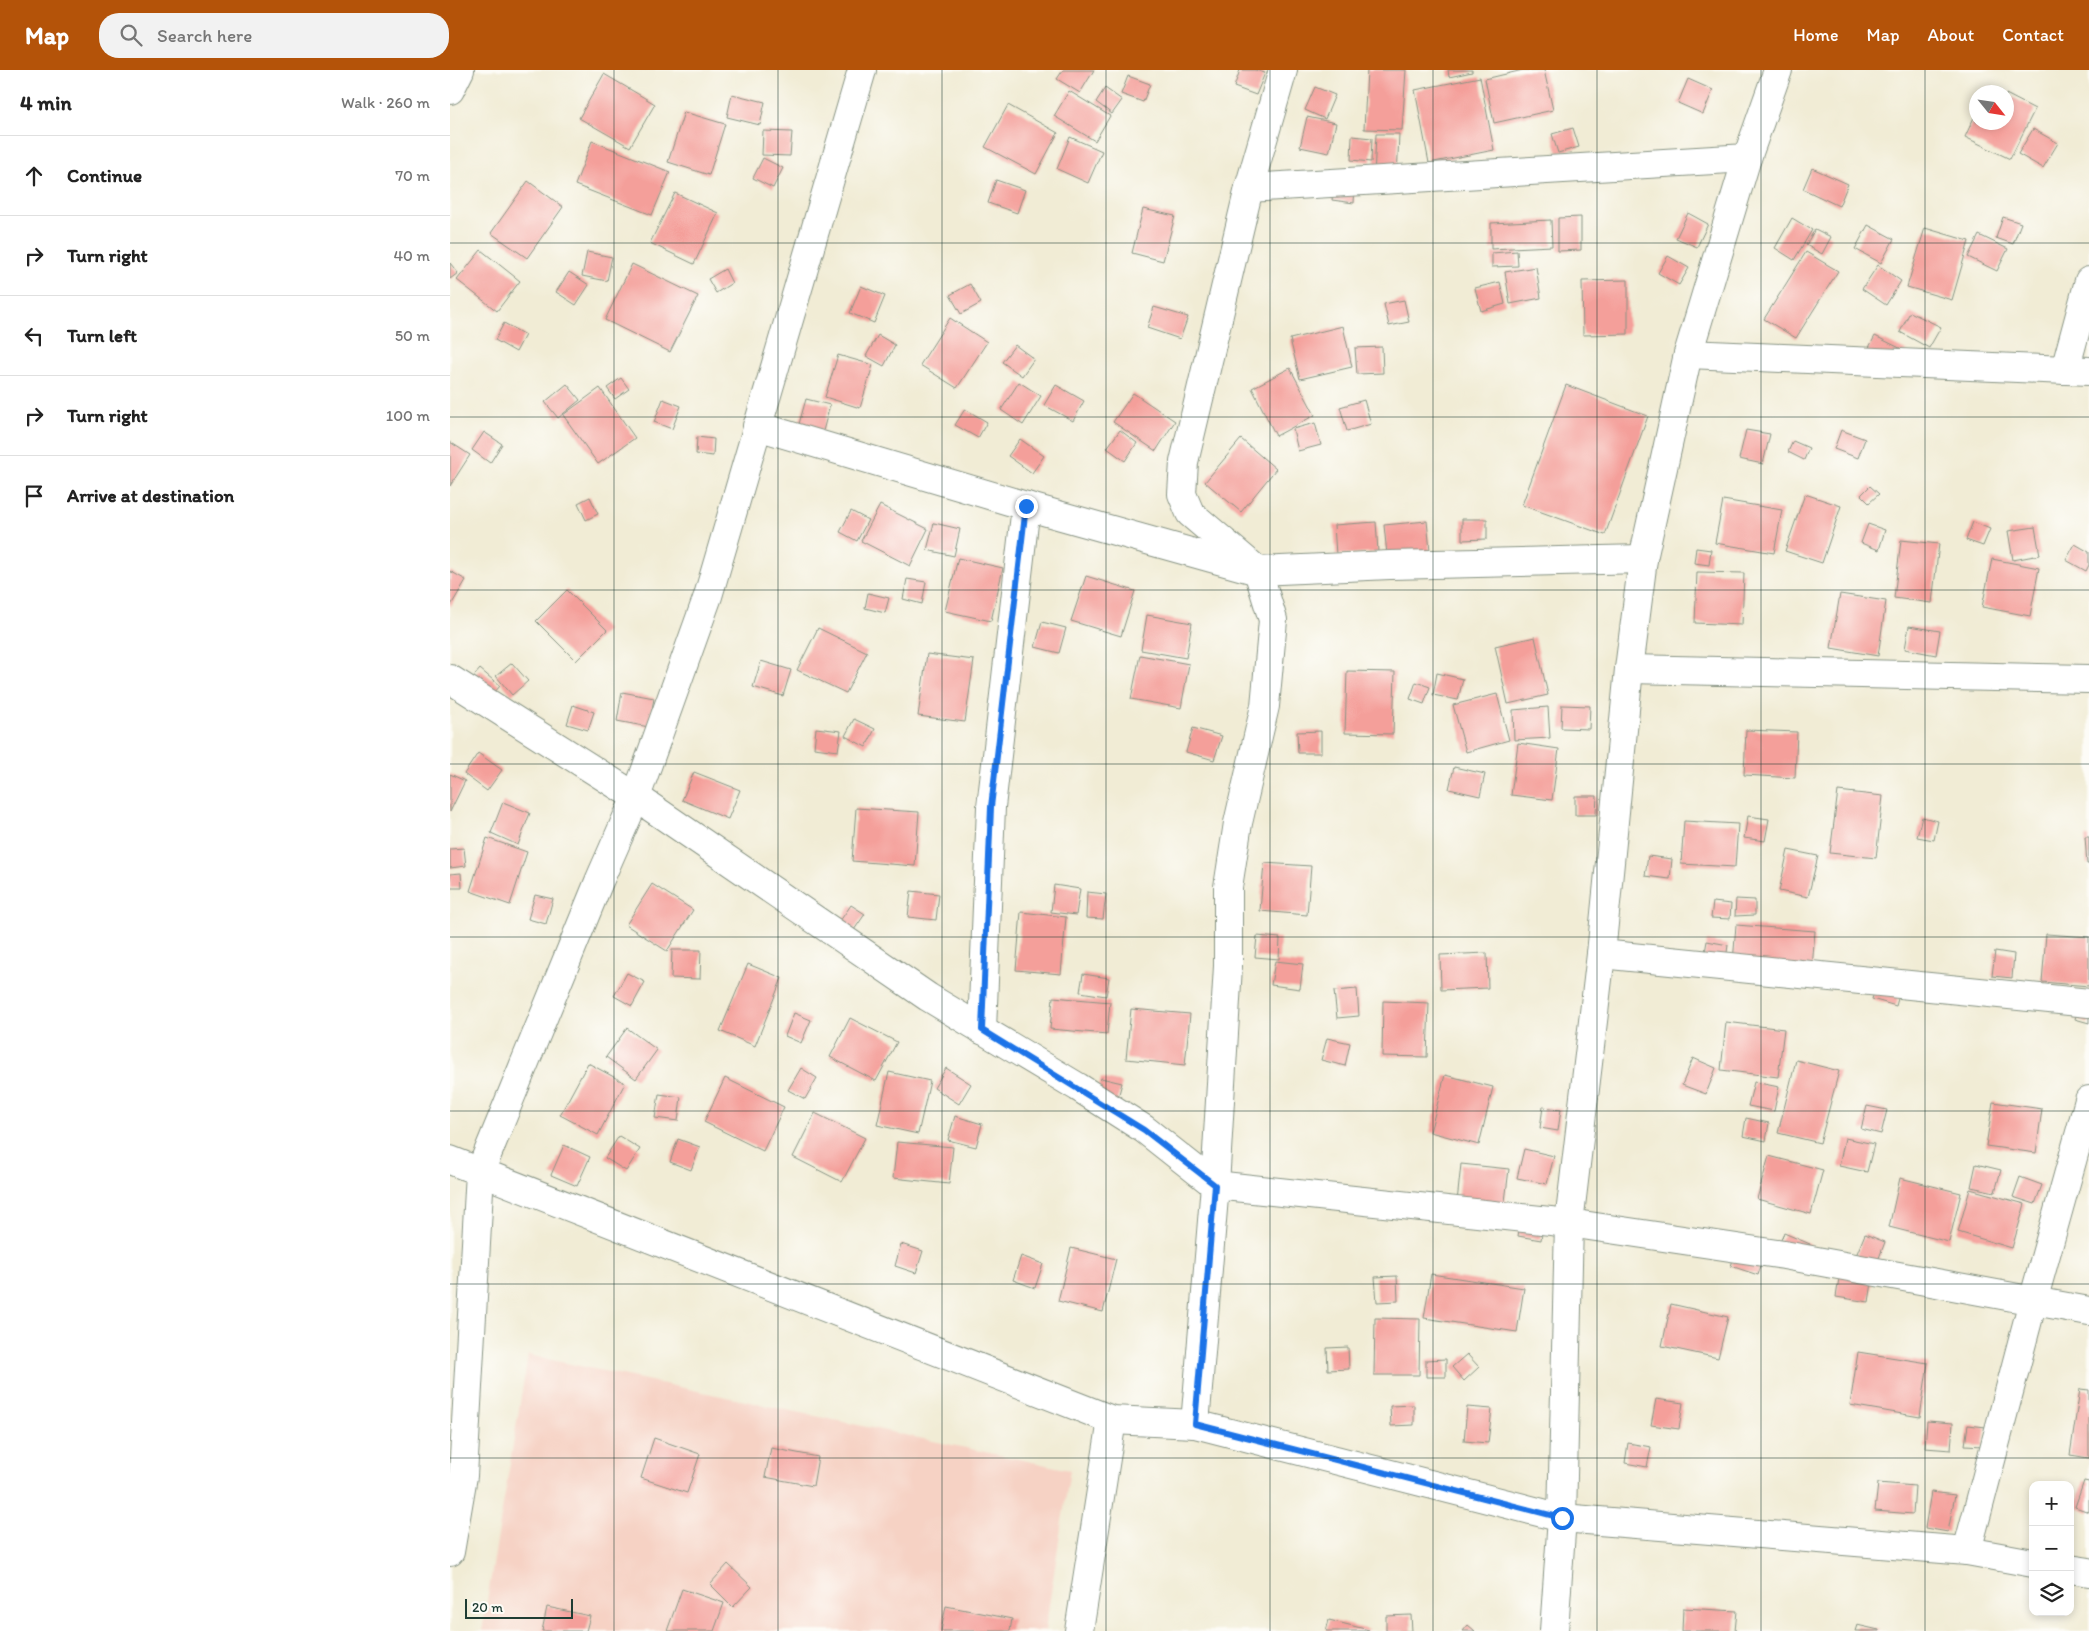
<!DOCTYPE html>
<meta charset="utf-8">
<style>
body{margin:0;font-family:Itim,sans-serif;background:#f2f2f2;color:#222}
.controls{position:absolute;right:15px;bottom:15px;display:grid;overflow:hidden;border-radius:10px;box-shadow:0 2px 8px #0003}
.controls button{width:45px;height:45px;display:grid;place-items:center;padding:0;border:0;border-bottom:1px solid #e0e0e0;background:#fff;color:#222;font:25px sans-serif}
.compass{position:absolute;left:1519px;top:15px;width:45px;height:45px;border-radius:50%;background:#fff;box-shadow:0 2px 8px #0003;rotate:120deg}
.scale{position:absolute;left:15px;bottom:12px;width:108px;box-sizing:border-box;padding-left:5px;border:2px solid #1f3d34;border-top:0;font-size:14px;line-height:18px;white-space:nowrap;color:#1f3d34;-webkit-text-stroke:4px #fdfcf7;paint-order:stroke}
.stop{position:absolute;width:15px;height:15px;margin:-11px;border:4px solid #1a73e8;border-radius:50%;background:#fff}
.stop.end{background:#1a73e8;border-color:#fff;box-shadow:0 1px 5px #0008}
.list{margin:0;padding:0;list-style:none}
h2{display:flex;justify-content:space-between;align-items:center;height:65px;margin:0;padding:0 20px;font-size:21px}
h2 small{font-size:16px;font-weight:400;color:#767676}
.list li{display:grid;grid-template-columns:32px 1fr auto;gap:15px;align-items:center;box-sizing:border-box;height:80px;padding:0 20px;border-top:1px solid #e0e0e0}
.list b{display:block;font-size:19px;white-space:nowrap}
.list em{font-size:16px;font-style:normal;color:#767676}
.icon{flex:none;width:28px;height:28px;fill:none;stroke:currentColor;stroke-width:2;stroke-linecap:round;stroke-linejoin:round}
.map{position:relative;flex:none;width:1639px;height:1561px;overflow:hidden}
header{display:flex;align-items:center;gap:30px;box-sizing:border-box;height:70px;padding:0 25px;background:#b45309;color:#fff}
header strong{font-size:24px}
nav{display:flex;gap:28px;margin-inline-start:auto;font-size:18px}
.search{width:350px;height:45px;background:#f2f2f2;display:flex;align-items:center;gap:12px;box-sizing:border-box;padding:0 18px;border-radius:20px;color:#767676;font-size:19px}
main{display:flex}
aside{flex:1;background:#fff}
.map>svg:first-child{display:block}
</style>
<header>
<strong>Map</strong>
<div class="search"><svg class="icon" aria-label="search" viewBox="0 0 24 24"><circle cx="10" cy="10" r="6"/><path d="M15 15l6 6"/></svg>Search here</div>
<nav><a>Home</a><a>Map</a><a>About</a><a>Contact</a></nav>
</header>
<main>
<aside>
<h2>4 min<small>Walk · 260 m</small></h2>
<ul class="list">
<li><svg class="icon" aria-label="ahead" viewBox="0 0 24 24"><path d="M12 20V5M6 11l6-6 6 6"/></svg><div><b>Continue</b></div><em>70 m</em></li>
<li><svg class="icon" aria-label="right" viewBox="0 0 24 24"><path d="M7 20v-9h11M14 6l5 5-5 5"/></svg><div><b>Turn right</b></div><em>40 m</em></li>
<li><svg class="icon" aria-label="left" viewBox="0 0 24 24"><path d="M17 20v-9H6M10 6l-5 5 5 5"/></svg><div><b>Turn left</b></div><em>50 m</em></li>
<li><svg class="icon" aria-label="right" viewBox="0 0 24 24"><path d="M7 20v-9h11M14 6l5 5-5 5"/></svg><div><b>Turn right</b></div><em>100 m</em></li>
<li><svg class="icon" aria-label="arrive" viewBox="0 0 24 24"><path d="M6 21V4h12l-3 4 3 4H6"/></svg><div><b>Arrive at destination</b></div></li>
</ul>
</aside>
<div class="map">
<svg width="1639" height="1561" viewBox="0 0 1639 1561">
<rect width="100%" height="100%" fill="#fdfcf7"/>
<filter id="ink" filterUnits="userSpaceOnUse"><feTurbulence type="fractalNoise" baseFrequency=".02" numOctaves="2"/><feDisplacementMap in="SourceGraphic" scale="10" xChannelSelector="R" yChannelSelector="G"/><feConvolveMatrix kernelMatrix="1 2 1 2 8 2 1 2 1" color-interpolation-filters="sRGB"/></filter>
<filter id="wash" filterUnits="userSpaceOnUse"><feTurbulence type="fractalNoise" baseFrequency=".0096" numOctaves="4" result="noise"/><feDisplacementMap in="SourceGraphic" scale="20" xChannelSelector="R" yChannelSelector="G"/><feGaussianBlur stdDeviation="1.12" result="paint"/><feColorMatrix in="noise" values="0 0 0 0 0 0 0 0 0 0 0 0 0 0 0 0 0 1.4 0 .05"/><feComposite in="paint" operator="in"/></filter>
<g filter="url(#wash)">
<rect width="100%" height="100%" fill="#f1ecd5"/>
<!-- built -->
<polygon fill="#f6d2c4" points="78,1285 620,1400 595,1561 32,1561"/>
<g id="blocks">
<!-- building -->
<g fill="#f49f9a">
<polygon points="613,0 644,0 630,23 607,9"/>
<polygon points="790,0 805,0 815,3 806,25 784,17"/>
<polygon points="917,0 956,0 952,60 914,59"/>
<polygon points="998,0 1022,0 1022,2 999,7"/>
<polygon points="1073,0 1094,0 1103,40 1044,53 1035,9"/>
<polygon points="154,4 205,34 180,77 129,48"/>
<polygon points="678,6 700,14 693,32 671,24"/>
<polygon points="1030,7 1044,80 979,93 965,20"/>
<polygon points="1238,9 1263,20 1253,44 1228,33"/>
<polygon points="1540,16 1553,22 1537,22"/>
<polygon points="865,17 885,25 875,49 855,40"/>
<polygon points="655,18 672,30 662,44 646,32"/>
<polygon points="619,21 660,46 645,71 604,46"/>
<polygon points="282,24 315,32 310,55 277,47"/>
<polygon points="1556,24 1585,39 1560,89 1515,67 1526,43 1526,52 1556,52"/>
<polygon points="558,35 608,63 586,104 535,77"/>
<polygon points="234,42 275,54 259,105 218,92"/>
<polygon points="857,47 886,53 879,83 850,77"/>
<polygon points="1123,58 1129,77 1108,83 1102,64"/>
<polygon points="1583,59 1608,73 1593,98 1568,84"/>
<polygon points="313,61 342,62 340,86 312,85"/>
<polygon points="926,64 949,64 947,108 924,108"/>
<polygon points="902,66 922,68 921,92 901,90"/>
<polygon points="620,67 652,81 638,113 607,99"/>
<polygon points="142,71 220,102 202,145 125,115"/>
<polygon points="313,88 333,98 323,118 303,108"/>
<polygon points="1362,98 1398,114 1389,136 1353,119"/>
<polygon points="546,110 575,120 567,143 538,133"/>
<polygon points="78,111 113,137 77,188 41,163"/>
<polygon points="884,113 905,115 904,133 882,130"/>
<polygon points="225,123 268,143 244,194 200,173"/>
<polygon points="693,139 725,146 713,191 682,183"/>
<polygon points="1238,143 1258,154 1247,177 1226,168"/>
<polygon points="1131,147 1131,180 1108,181 1108,148"/>
<polygon points="1553,147 1571,153 1563,174 1546,168"/>
<polygon points="1342,148 1362,160 1344,190 1325,178"/>
<polygon points="1101,150 1102,176 1041,179 1041,153"/>
<polygon points="1418,155 1444,169 1431,193 1405,179"/>
<polygon points="1475,158 1519,171 1502,230 1457,217"/>
<polygon points="1365,159 1381,167 1372,184 1356,175"/>
<polygon points="1529,165 1558,179 1547,201 1518,187"/>
<polygon points="31,180 70,211 47,241 7,210"/>
<polygon points="1067,181 1068,196 1042,197 1042,183"/>
<polygon points="137,182 162,187 157,211 132,206"/>
<polygon points="1356,182 1388,201 1346,268 1314,249"/>
<polygon points="1218,186 1239,198 1229,215 1208,203"/>
<polygon points="0,193 8,203 0,209"/>
<polygon points="182,194 248,226 220,282 155,250"/>
<polygon points="1428,195 1451,211 1436,235 1412,219"/>
<polygon points="1086,197 1091,228 1060,234 1055,202"/>
<polygon points="275,199 282,213 266,223 258,209"/>
<polygon points="119,202 139,215 126,235 106,222"/>
<polygon points="1178,210 1178,264 1133,265 1132,211"/>
<polygon points="1050,212 1055,234 1031,241 1025,218"/>
<polygon points="520,214 531,233 511,244 500,225"/>
<polygon points="411,216 435,226 424,253 400,243"/>
<polygon points="954,230 959,252 939,256 934,234"/>
<polygon points="704,237 738,247 730,269 697,258"/>
<polygon points="1460,242 1491,257 1479,278 1450,262"/>
<polygon points="500,248 537,272 507,318 470,295"/>
<polygon points="54,253 75,265 66,282 45,270"/>
<polygon points="893,256 902,297 850,309 840,269"/>
<polygon points="428,265 445,275 434,296 416,286"/>
<polygon points="1425,266 1458,282 1413,289"/>
<polygon points="565,275 584,289 572,306 552,292"/>
<polygon points="932,277 933,303 907,304 905,278"/>
<polygon points="388,285 423,295 410,338 375,327"/>
<polygon points="840,298 865,345 826,366 802,318"/>
<polygon points="171,308 179,319 165,329 157,318"/>
<polygon points="569,312 591,326 573,355 551,340"/>
<polygon points="117,314 130,330 108,348 95,332"/>
<polygon points="606,315 634,331 623,351 594,335"/>
<polygon points="1116,315 1198,346 1155,465 1072,435"/>
<polygon points="150,318 185,368 148,394 113,345"/>
<polygon points="683,323 725,351 706,381 663,352"/>
<polygon points="213,329 231,336 222,359 204,352"/>
<polygon points="356,329 380,335 373,361 349,354"/>
<polygon points="914,330 921,354 897,361 890,337"/>
<polygon points="515,339 537,352 528,368 505,355"/>
<polygon points="865,353 871,375 848,381 843,359"/>
<polygon points="670,360 687,373 675,391 657,378"/>
<polygon points="1296,360 1320,364 1313,394 1289,389"/>
<polygon points="1391,360 1415,369 1408,388 1384,379"/>
<polygon points="34,362 52,374 40,393 22,380"/>
<polygon points="247,367 264,369 263,386 246,384"/>
<polygon points="570,369 594,386 582,403 558,386"/>
<polygon points="791,369 826,399 791,442 755,412"/>
<polygon points="1343,371 1359,378 1354,390 1338,382"/>
<polygon points="0,372 20,385 0,416"/>
<polygon points="1420,416 1429,424 1419,433 1411,425"/>
<polygon points="1355,424 1391,436 1372,493 1335,481"/>
<polygon points="140,427 148,444 136,450 128,433"/>
<polygon points="1273,430 1332,440 1324,483 1265,473"/>
<polygon points="430,435 478,459 460,496 411,471"/>
<polygon points="401,441 418,450 407,471 390,462"/>
<polygon points="1012,449 1037,449 1037,469 1012,470"/>
<polygon points="977,451 982,500 939,504 934,455"/>
<polygon points="926,452 928,482 886,485 884,455"/>
<polygon points="1523,452 1540,459 1533,476 1516,470"/>
<polygon points="484,453 510,459 504,486 477,480"/>
<polygon points="1418,454 1435,460 1429,480 1411,473"/>
<polygon points="1585,457 1590,485 1563,490 1558,461"/>
<polygon points="1451,470 1489,474 1482,533 1444,528"/>
<polygon points="1625,474 1639,482 1639,495 1636,501 1616,490"/>
<polygon points="1246,478 1261,480 1259,495 1244,493"/>
<polygon points="508,488 553,498 541,551 495,541"/>
<polygon points="1542,489 1589,498 1580,546 1532,537"/>
<polygon points="0,501 16,510 0,537"/>
<polygon points="1247,502 1294,503 1292,555 1245,553"/>
<polygon points="636,506 685,521 671,566 621,551"/>
<polygon points="457,509 476,512 472,534 453,529"/>
<polygon points="117,520 157,560 126,591 86,551"/>
<polygon points="418,523 439,528 435,543 415,538"/>
<polygon points="1390,524 1436,531 1428,586 1381,578"/>
<polygon points="697,545 742,553 736,588 691,580"/>
<polygon points="592,552 616,558 609,583 585,577"/>
<polygon points="1459,556 1490,561 1486,585 1455,579"/>
<polygon points="368,558 417,582 396,623 347,600"/>
<polygon points="1085,567 1098,625 1058,634 1045,576"/>
<polygon points="477,584 524,590 515,652 468,646"/>
<polygon points="690,585 739,594 731,638 681,629"/>
<polygon points="311,591 341,600 333,626 303,617"/>
<polygon points="62,593 78,611 62,625 46,606"/>
<polygon points="30,599 50,616 39,629 19,612"/>
<polygon points="897,601 945,602 943,664 895,663"/>
<polygon points="987,603 1013,609 1008,630 983,625"/>
<polygon points="966,612 980,617 974,634 960,629"/>
<polygon points="172,622 204,628 199,657 167,651"/>
<polygon points="1047,624 1059,670 1016,682 1003,635"/>
<polygon points="123,635 144,642 138,660 117,654"/>
<polygon points="1112,635 1140,636 1139,659 1111,658"/>
<polygon points="1098,637 1100,668 1064,670 1063,640"/>
<polygon points="404,649 425,659 416,677 395,666"/>
<polygon points="366,658 391,661 388,681 364,678"/>
<polygon points="743,658 772,666 764,690 736,682"/>
<polygon points="1296,660 1347,662 1345,708 1294,705"/>
<polygon points="871,661 871,683 848,683 847,662"/>
<polygon points="1068,673 1109,679 1102,730 1061,725"/>
<polygon points="28,683 52,700 37,721 14,704"/>
<polygon points="1004,697 1035,704 1030,726 999,719"/>
<polygon points="244,702 290,720 278,749 232,730"/>
<polygon points="0,704 15,711 0,742"/>
<polygon points="1388,721 1433,726 1426,788 1380,783"/>
<polygon points="1125,726 1147,726 1146,745 1125,745"/>
<polygon points="53,732 80,743 68,775 41,763"/>
<polygon points="406,738 469,742 465,796 402,791"/>
<polygon points="1298,746 1319,749 1315,771 1294,768"/>
<polygon points="1472,747 1488,751 1484,770 1467,767"/>
<polygon points="1234,751 1288,754 1285,797 1231,794"/>
<polygon points="1635,767 1639,767 1639,794 1637,794"/>
<polygon points="37,768 77,782 60,835 20,821"/>
<polygon points="14,778 16,796 0,798 0,779"/>
<polygon points="1338,780 1368,786 1358,827 1329,821"/>
<polygon points="1198,786 1222,789 1220,809 1195,806"/>
<polygon points="814,793 861,796 857,845 810,841"/>
<polygon points="11,803 12,818 0,818 0,804"/>
<polygon points="202,814 243,840 217,881 176,855"/>
<polygon points="604,815 630,819 626,845 601,842"/>
<polygon points="461,821 489,824 486,850 458,847"/>
<polygon points="637,822 656,824 653,849 636,848"/>
<polygon points="85,825 103,829 96,854 78,849"/>
<polygon points="1286,829 1305,830 1305,845 1285,846"/>
<polygon points="1263,832 1281,834 1280,849 1261,848"/>
<polygon points="401,835 415,844 404,860 390,851"/>
<polygon points="571,842 616,847 611,904 566,900"/>
<polygon points="1286,855 1365,861 1361,911 1282,905"/>
<polygon points="1596,864 1639,867 1639,916 1592,912"/>
<polygon points="807,866 830,868 829,889 805,887"/>
<polygon points="1257,871 1278,875 1275,897 1253,893"/>
<polygon points="222,880 251,880 250,909 221,908"/>
<polygon points="1545,881 1564,884 1562,908 1542,906"/>
<polygon points="1037,883 1038,918 991,920 990,885"/>
<polygon points="825,891 853,894 850,919 821,915"/>
<polygon points="298,894 332,908 305,976 270,961"/>
<polygon points="177,903 195,912 182,936 164,926"/>
<polygon points="1430,903 1453,910 1446,936 1422,929"/>
<polygon points="633,904 659,908 656,926 630,922"/>
<polygon points="907,919 909,946 887,948 884,921"/>
<polygon points="603,927 660,932 657,964 600,959"/>
<polygon points="1630,929 1639,931 1639,953 1625,949"/>
<polygon points="933,931 979,933 977,987 932,986"/>
<polygon points="681,939 740,944 735,995 676,989"/>
<polygon points="344,943 361,950 351,973 335,966"/>
<polygon points="400,948 447,972 426,1011 380,987"/>
<polygon points="1276,952 1334,959 1328,1007 1271,1000"/>
<polygon points="177,958 207,980 186,1009 156,987"/>
<polygon points="877,968 900,973 895,996 871,990"/>
<polygon points="1243,988 1266,998 1256,1024 1232,1015"/>
<polygon points="1346,990 1389,1001 1370,1073 1328,1063"/>
<polygon points="138,993 175,1013 148,1065 110,1045"/>
<polygon points="351,998 367,1008 355,1029 338,1020"/>
<polygon points="496,998 521,1014 509,1034 484,1018"/>
<polygon points="439,1002 480,1011 468,1064 427,1055"/>
<polygon points="995,1005 1043,1017 1029,1075 980,1062"/>
<polygon points="275,1008 334,1037 313,1081 254,1052"/>
<polygon points="651,1008 672,1013 666,1035 646,1031"/>
<polygon points="1304,1012 1329,1017 1324,1041 1298,1036"/>
<polygon points="209,1024 231,1027 228,1051 205,1048"/>
<polygon points="1543,1032 1592,1039 1586,1083 1536,1076"/>
<polygon points="1417,1036 1437,1040 1431,1064 1411,1059"/>
<polygon points="1093,1037 1111,1039 1108,1061 1090,1058"/>
<polygon points="365,1043 415,1068 392,1112 343,1087"/>
<polygon points="505,1046 532,1054 526,1077 498,1070"/>
<polygon points="1296,1048 1319,1053 1316,1071 1293,1066"/>
<polygon points="169,1066 190,1079 176,1101 155,1088"/>
<polygon points="1395,1068 1424,1074 1417,1102 1389,1096"/>
<polygon points="228,1069 250,1077 241,1100 220,1092"/>
<polygon points="447,1072 503,1077 499,1114 443,1108"/>
<polygon points="114,1075 140,1087 127,1116 101,1105"/>
<polygon points="1074,1079 1104,1086 1097,1114 1067,1108"/>
<polygon points="1319,1086 1373,1100 1361,1144 1307,1129"/>
<polygon points="1011,1094 1059,1099 1052,1156 1005,1151"/>
<polygon points="1526,1094 1551,1100 1545,1122 1521,1117"/>
<polygon points="1570,1107 1592,1115 1585,1134 1563,1127"/>
<polygon points="1450,1108 1511,1123 1499,1172 1439,1157"/>
<polygon points="1520,1119 1575,1134 1562,1178 1508,1162"/>
<polygon points="1071,1146 1094,1150 1091,1170 1068,1166"/>
<polygon points="1334,1163 1360,1174 1350,1198 1324,1186"/>
<polygon points="1415,1164 1435,1172 1426,1196 1405,1188"/>
<polygon points="451,1174 473,1181 466,1203 445,1196"/>
<polygon points="1288,1174 1315,1183 1308,1205 1281,1196"/>
<polygon points="621,1178 666,1189 653,1242 608,1231"/>
<polygon points="571,1186 593,1194 585,1218 563,1210"/>
<polygon points="1390,1202 1423,1206 1419,1232 1386,1227"/>
<polygon points="981,1204 1074,1218 1067,1262 974,1248"/>
<polygon points="947,1206 948,1231 927,1232 925,1207"/>
<polygon points="1221,1234 1278,1247 1268,1288 1212,1276"/>
<polygon points="925,1248 970,1249 969,1305 924,1305"/>
<polygon points="898,1277 899,1299 878,1300 877,1278"/>
<polygon points="1408,1282 1478,1293 1470,1347 1400,1335"/>
<polygon points="1017,1284 1029,1297 1014,1311 1002,1297"/>
<polygon points="996,1289 996,1307 976,1307 976,1290"/>
<polygon points="1630,1319 1639,1320 1639,1388 1620,1385"/>
<polygon points="1206,1329 1233,1333 1229,1359 1201,1355"/>
<polygon points="964,1335 964,1355 941,1356 940,1336"/>
<polygon points="1017,1337 1042,1339 1038,1373 1014,1371"/>
<polygon points="1477,1351 1503,1353 1501,1380 1475,1378"/>
<polygon points="1518,1355 1536,1357 1533,1376 1515,1375"/>
<polygon points="204,1368 250,1384 237,1423 191,1408"/>
<polygon points="1178,1373 1201,1377 1197,1397 1175,1393"/>
<polygon points="321,1378 368,1387 363,1416 315,1407"/>
<polygon points="1634,1411 1639,1412 1639,1442 1625,1437"/>
<polygon points="1428,1413 1465,1416 1463,1444 1425,1441"/>
<polygon points="1481,1422 1505,1425 1498,1462 1475,1458"/>
<polygon points="278,1494 302,1517 283,1537 260,1514"/>
<polygon points="232,1519 274,1533 264,1561 217,1561"/>
<polygon points="496,1536 562,1549 560,1561 491,1561"/>
<polygon points="97,1537 140,1546 136,1561 92,1561"/>
<polygon points="1233,1538 1287,1541 1285,1561 1232,1561"/>
<polygon points="961,1545 962,1561 936,1561 936,1546"/>
<polygon points="879,1550 919,1560 919,1561 876,1561"/>
<polygon points="1018,1555 1025,1561 1013,1561"/>
<polygon points="1407,1555 1429,1560 1429,1561 1405,1561"/>
</g>
</g>
</g>
<g filter="url(#ink)">
<use href="#blocks" fill-opacity="0" stroke="#889484" stroke-width="1"/>
<g fill="none" stroke-linecap="round" stroke-linejoin="round">
<defs>
<g id="street">
<polyline points="0,20 10,0"/>
<polyline points="799,118 1297,88"/>
<polyline points="1238,284 1639,301"/>
<polyline points="1615,300 1639,211"/>
<polyline points="307,356 576,436 808,501 940,495 1193,489"/>
<polyline points="1179,599 1639,609"/>
<polyline points="0,609 186,727 478,927 628,1017 694,1059 765,1115 1119,1153 1334,1185 1639,1241"/>
<polyline points="1151,884 1639,933"/>
<polyline points="532,960 541,737 576,436"/>
<polyline points="745,1354 765,1115 778,896 778,817 788,753 815,636 823,550 808,501 740,443 732,424 734,392 799,118 833,0"/>
<polyline points="1517,1481 1583,1231 1639,1030"/>
<polyline points="0,1482 13,1406 30,1102 150,809 186,727 258,526 412,0"/>
<polyline points="629,1561 662,1350"/>
<polyline points="1104,1561 1112,1448 1119,1153 1151,884 1179,599 1193,489 1238,284 1297,88 1328,0"/>
</g>
<g id="secondary">
<polyline points="0,1090 662,1350 745,1354 1112,1448 1517,1481 1583,1493"/>
<polyline points="1620,1499 1639,1502"/>
</g>
</defs>
<!-- street casing -->
<use href="#street" stroke="#889484" stroke-width="30"/>
<!-- secondary casing -->
<use href="#secondary" stroke="#889484" stroke-width="30"/>
<!-- street -->
<use href="#street" stroke="#fff" stroke-width="28"/>
<!-- secondary -->
<use href="#secondary" stroke="#fff" stroke-width="28"/>
</g>
</g>
<g fill="none" stroke-linecap="round" stroke-linejoin="round" filter="url(#ink)">
<!-- route -->
<polyline stroke="#1a73e8" stroke-width="6" points="576,436 541,737 532,960 694,1060 765,1115 745,1354 1112,1448"/>
</g>
<!-- grid -->
<path fill="none" stroke="#1f3d34" stroke-width="1" stroke-opacity="0.55" d="M164 0V1561M328 0V1561M492 0V1561M656 0V1561M820 0V1561M983 0V1561M1147 0V1561M1311 0V1561M1475 0V1561M0 173H1639M0 347H1639M0 520H1639M0 694H1639M0 867H1639M0 1041H1639M0 1214H1639M0 1388H1639"/>
</svg>
<div class="controls">
<button>+</button>
<button>−</button>
<button><svg class="icon" aria-label="layers" viewBox="0 0 24 24"><path d="M12 4l9 5-9 5-9-5zM3 14l9 5 9-5"/></svg></button>
</div>
<svg class="compass" viewBox="-18 -18 36 36"><path d="M0-13l5 13h-10z" fill="#e53935"/><path d="M0 13l5-13h-10z" fill="#767676"/></svg>
<div class="scale">20 m</div>
<div class="stop" style="left:1112px;top:1448px"></div>
<div class="stop end" style="left:576px;top:436px"></div>
</div>
</main>
